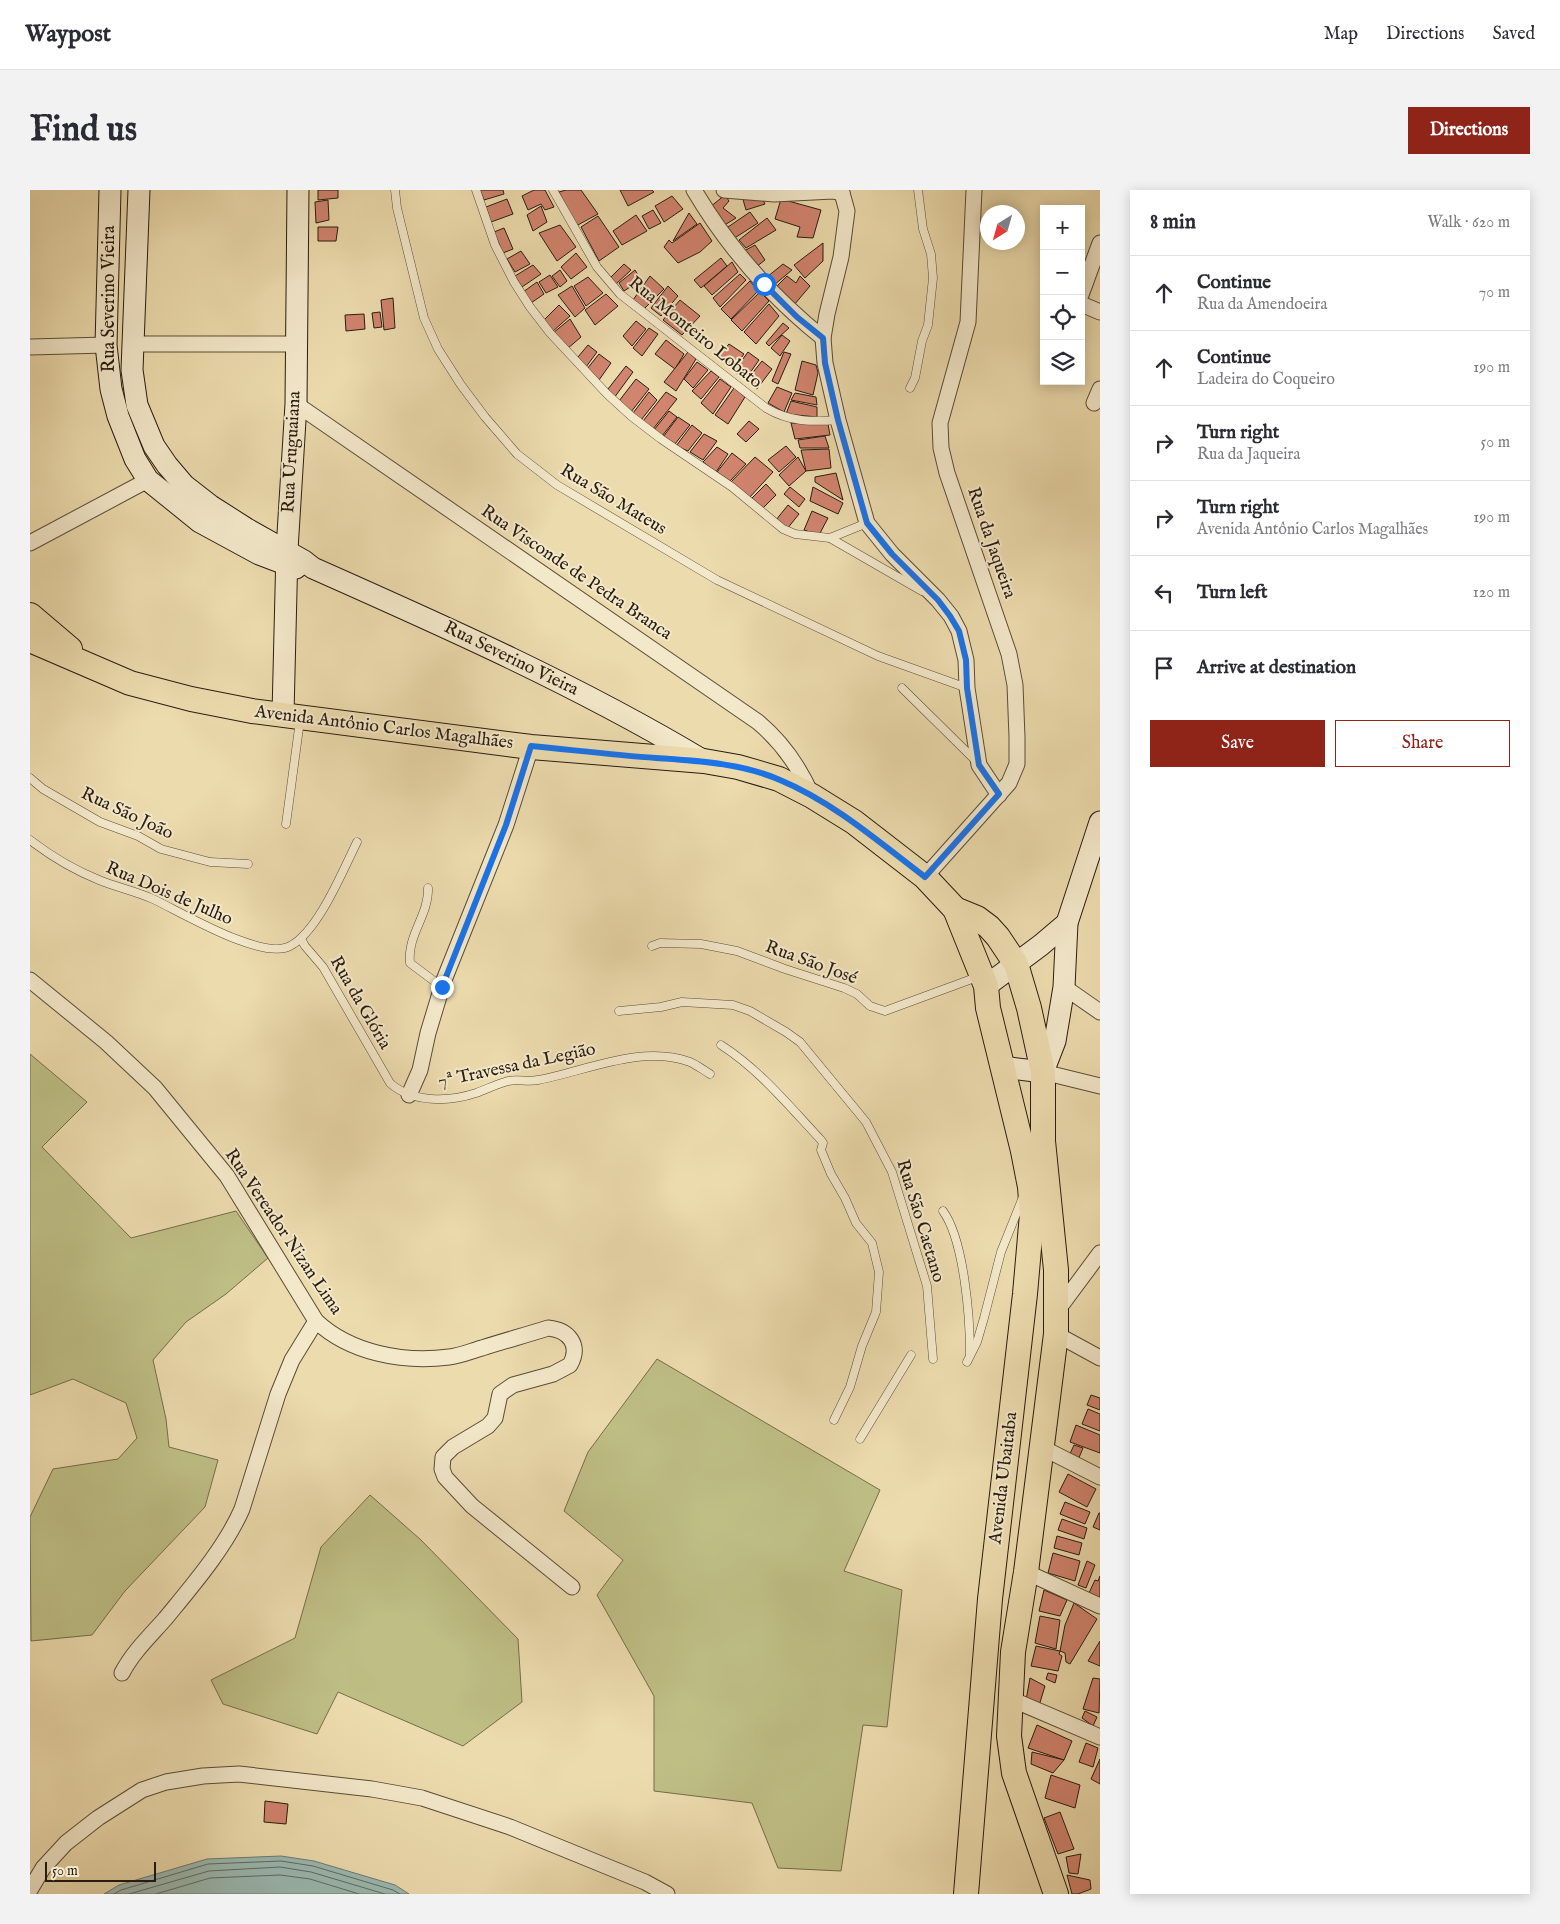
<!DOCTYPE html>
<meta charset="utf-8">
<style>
body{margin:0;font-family:"IM FELL English",serif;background:#f2f2f3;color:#2b2b33}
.controls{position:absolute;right:15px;top:15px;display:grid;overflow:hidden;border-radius:0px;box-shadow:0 2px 12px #0003}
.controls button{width:45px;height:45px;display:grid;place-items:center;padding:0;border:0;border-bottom:1px solid #e1e1e2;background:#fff;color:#2b2b33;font:25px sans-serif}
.compass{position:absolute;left:950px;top:15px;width:45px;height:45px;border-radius:50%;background:#fff;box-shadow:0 2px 12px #0003;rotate:217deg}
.scale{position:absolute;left:15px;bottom:12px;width:111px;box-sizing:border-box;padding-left:5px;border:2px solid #291c10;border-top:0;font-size:14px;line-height:18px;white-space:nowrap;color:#291c10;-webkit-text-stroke:4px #f3e8ca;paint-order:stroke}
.stop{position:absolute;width:15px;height:15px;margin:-11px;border:4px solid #1a73e8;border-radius:50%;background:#fff}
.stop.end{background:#1a73e8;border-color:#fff;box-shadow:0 1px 5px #0008}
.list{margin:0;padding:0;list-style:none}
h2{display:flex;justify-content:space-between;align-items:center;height:65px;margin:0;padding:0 20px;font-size:21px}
h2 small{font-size:16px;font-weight:400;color:#7c7c81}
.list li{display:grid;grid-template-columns:32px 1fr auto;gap:15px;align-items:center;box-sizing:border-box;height:75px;padding:0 20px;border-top:1px solid #e1e1e2}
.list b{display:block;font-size:19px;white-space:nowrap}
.list p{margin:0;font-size:16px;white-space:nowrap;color:#7c7c81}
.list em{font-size:16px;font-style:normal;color:#7c7c81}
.actions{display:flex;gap:10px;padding:15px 20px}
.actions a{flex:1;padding:11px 0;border:1px solid #8f2418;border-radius:0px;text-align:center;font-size:18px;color:#8f2418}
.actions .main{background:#8f2418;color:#fff}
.icon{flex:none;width:28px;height:28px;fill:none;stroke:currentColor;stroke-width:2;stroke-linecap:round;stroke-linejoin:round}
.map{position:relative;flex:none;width:1070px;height:1704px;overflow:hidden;border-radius:0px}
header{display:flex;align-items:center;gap:30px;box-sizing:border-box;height:70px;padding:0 25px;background:#fff;border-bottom:1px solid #e1e1e2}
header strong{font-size:24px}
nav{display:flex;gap:28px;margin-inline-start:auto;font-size:18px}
.intro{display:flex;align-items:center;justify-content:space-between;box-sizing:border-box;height:120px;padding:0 30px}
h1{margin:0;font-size:35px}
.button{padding:12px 22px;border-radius:0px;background:#8f2418;color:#fff;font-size:18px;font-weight:700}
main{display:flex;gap:30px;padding:0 30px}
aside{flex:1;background:#fff;border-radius:0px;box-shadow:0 2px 12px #0003}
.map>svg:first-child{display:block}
</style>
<header>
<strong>Waypost</strong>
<nav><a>Map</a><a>Directions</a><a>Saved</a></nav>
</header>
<div class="intro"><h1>Find us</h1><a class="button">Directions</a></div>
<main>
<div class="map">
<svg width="1070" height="1704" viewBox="0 0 1070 1704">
<rect width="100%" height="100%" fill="#ecdbad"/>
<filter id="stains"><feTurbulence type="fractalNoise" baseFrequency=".004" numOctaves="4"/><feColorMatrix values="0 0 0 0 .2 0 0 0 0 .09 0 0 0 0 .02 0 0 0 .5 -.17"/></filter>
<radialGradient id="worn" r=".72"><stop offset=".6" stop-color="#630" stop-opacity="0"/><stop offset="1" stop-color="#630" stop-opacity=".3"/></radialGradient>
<!-- green -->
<g fill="#bebe85" stroke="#746d4a">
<polygon points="0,864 57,912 12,957 101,1048 206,1021 238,1068 196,1104 156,1132 123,1170 136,1229 139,1257 188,1270 175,1317 95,1401 62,1445 1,1451 0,1327 23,1279 88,1269 107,1248 96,1213 43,1189 0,1205"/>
<polygon points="627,1169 850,1300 814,1381 872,1400 857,1537 833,1535 811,1681 748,1678 722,1613 624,1601 624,1506 567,1405 593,1370 534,1321 558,1262"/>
<polygon points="340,1305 391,1350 488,1449 492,1512 433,1556 308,1502 287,1544 193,1514 181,1490 265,1448 291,1357"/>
</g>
<!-- water -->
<polygon fill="#9ab9b2" stroke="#6d7a71" points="251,1666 284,1671 365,1695 379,1704 74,1704 89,1695 177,1669"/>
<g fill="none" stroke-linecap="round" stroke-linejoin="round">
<!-- shore -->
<g stroke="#626a61" stroke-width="1">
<polyline points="84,1704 91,1700 178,1674 251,1671 283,1676 363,1700 370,1704"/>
<polyline points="99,1704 179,1681 250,1677 281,1682 355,1704"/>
<polyline points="126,1704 180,1688 250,1685 280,1689 329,1704"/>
</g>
</g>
<!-- building -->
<g fill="#d1846e" stroke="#291c10">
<polygon points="288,0 308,0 308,8 288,10"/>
<polygon points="450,0 473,0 474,4 454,10"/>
<polygon points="504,0 515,0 524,17 515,20 511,14 498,20 492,6"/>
<polygon points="536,0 551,0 568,24 546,36 529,2"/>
<polygon points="590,0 622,0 624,2 598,16"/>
<polygon points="695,5 699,11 693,18 706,28 693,36 680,17"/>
<polygon points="642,6 653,19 634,32 625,16"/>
<polygon points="712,6 731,6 735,14 716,20"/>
<polygon points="477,9 483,24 461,32 456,17"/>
<polygon points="751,9 791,20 783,48 767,47 770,37 745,29"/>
<polygon points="298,10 299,30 286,33 285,12"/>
<polygon points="511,16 517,32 503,41 497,25"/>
<polygon points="623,20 631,33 619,39 612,26"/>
<polygon points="720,22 728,33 703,49 695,39"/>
<polygon points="659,23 667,34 643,51"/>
<polygon points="606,25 617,41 592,55 583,41"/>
<polygon points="568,26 589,57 569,71 551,37"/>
<polygon points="737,28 746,40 716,58 709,50"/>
<polygon points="670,33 682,51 670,62 648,73 634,57 639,50 642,53"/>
<polygon points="530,35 546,57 527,71 509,43"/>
<polygon points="288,37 308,37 306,51 288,51"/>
<polygon points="474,38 483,59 473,63 464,42"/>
<polygon points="793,53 793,71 775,88 764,75"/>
<polygon points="725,55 735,70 726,77 714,61"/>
<polygon points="491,61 500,74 485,82 477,69"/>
<polygon points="546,63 557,77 541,89 531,77"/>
<polygon points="691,68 697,76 671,98 664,90"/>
<polygon points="702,72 708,82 682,105 674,96"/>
<polygon points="594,74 601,80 586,94 580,88"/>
<polygon points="753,74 762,80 744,95 737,87"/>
<polygon points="503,75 511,84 492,97 485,86"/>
<polygon points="530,80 537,91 530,97 522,86"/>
<polygon points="605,80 611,90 594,101 589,93"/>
<polygon points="710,84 716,90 690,117 683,108"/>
<polygon points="520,85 528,97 516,103 509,92"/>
<polygon points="620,86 634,99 614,119 603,110"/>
<polygon points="757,86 766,93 770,86 780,96 764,115 747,96"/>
<polygon points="558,87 573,103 556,116 544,96"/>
<polygon points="720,91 728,101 701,129 691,119"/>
<polygon points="507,92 514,104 501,113 493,102"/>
<polygon points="542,96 555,118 545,127 528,105"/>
<polygon points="638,96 648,106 631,126 621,118"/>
<polygon points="730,102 739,111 712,141 701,130"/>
<polygon points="576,104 588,116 565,135 555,120"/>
<polygon points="363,108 365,138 354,140 351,110"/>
<polygon points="650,110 670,126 652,145 633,130"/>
<polygon points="739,114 749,126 726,154 714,142"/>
<polygon points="529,115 540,126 522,142 513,131"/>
<polygon points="350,122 352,137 344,138 342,123"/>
<polygon points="334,124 335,139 316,141 315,125"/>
<polygon points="540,129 551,147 537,159 523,143"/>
<polygon points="606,131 616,139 602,156 593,146"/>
<polygon points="753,133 759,138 739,156 736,153"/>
<polygon points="619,138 628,144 612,166 603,158"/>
<polygon points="752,145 760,151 750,166 741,158"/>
<polygon points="636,150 654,164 645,179 625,164"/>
<polygon points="699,154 714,164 703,179 688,167"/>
<polygon points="558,155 567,162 556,177 548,167"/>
<polygon points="658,162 666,169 646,201 634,192"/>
<polygon points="718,162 729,170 715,190 704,181"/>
<polygon points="754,162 761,164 748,194 742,191"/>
<polygon points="569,164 581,173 569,190 557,179"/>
<polygon points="732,171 742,179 727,199 716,191"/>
<polygon points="772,171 786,175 788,183 783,205 765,200"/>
<polygon points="667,172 678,180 663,198 654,189"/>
<polygon points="596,176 603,182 584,208 578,199"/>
<polygon points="681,181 689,187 671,209 662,201"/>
<polygon points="606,189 619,199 601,222 589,211"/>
<polygon points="690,189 701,197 683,224 671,213"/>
<polygon points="747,197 762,203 754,222 738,213"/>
<polygon points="704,198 715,207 698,234 685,225"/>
<polygon points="619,202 627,210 611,230 603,223"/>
<polygon points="636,202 647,209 623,239 613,231"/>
<polygon points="765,203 786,207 787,215 761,210"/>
<polygon points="761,211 787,217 787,227 756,224"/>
<polygon points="639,221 647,227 632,246 624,240"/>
<polygon points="648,227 660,235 645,254 633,247"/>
<polygon points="719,231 729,239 716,252 707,244"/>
<polygon points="761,233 798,234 800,245 765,249"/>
<polygon points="662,235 672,243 658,261 646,256"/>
<polygon points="674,244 687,251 673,270 660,262"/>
<polygon points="795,246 799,258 770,258 768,250"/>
<polygon points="756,256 766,267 749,282 738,270"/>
<polygon points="687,257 698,264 686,282 673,272"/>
<polygon points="799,259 801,278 776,281 771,260"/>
<polygon points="702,263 716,274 700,291 687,282"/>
<polygon points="725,267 743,282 719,308 701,292"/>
<polygon points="768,267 776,281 759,296 749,285"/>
<polygon points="806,283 813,310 785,292 785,287"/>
<polygon points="736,294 746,305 732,319 721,309"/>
<polygon points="760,297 775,309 769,317 754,304"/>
<polygon points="783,297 813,313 808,324 780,311"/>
<polygon points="758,315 769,324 757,339 746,330"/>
<polygon points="782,321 798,328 789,345 774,340"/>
<polygon points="1061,1205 1070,1208 1070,1220 1057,1215"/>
<polygon points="1058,1219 1070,1224 1070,1241 1052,1234"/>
<polygon points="1046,1235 1070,1245 1070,1263 1040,1252"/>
<polygon points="1044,1255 1053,1258 1048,1270 1039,1266"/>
<polygon points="1038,1284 1066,1299 1057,1317 1029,1302"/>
<polygon points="1035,1312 1060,1322 1055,1334 1030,1324"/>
<polygon points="1069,1323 1070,1323 1070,1340 1063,1337"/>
<polygon points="1032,1329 1057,1338 1054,1349 1028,1340"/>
<polygon points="1027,1346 1052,1353 1049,1365 1024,1358"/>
<polygon points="1023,1363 1050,1371 1045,1391 1018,1383"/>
<polygon points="1057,1371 1065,1375 1056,1398 1048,1395"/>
<polygon points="1070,1386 1070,1411 1058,1405 1065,1390 1068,1391"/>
<polygon points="1014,1400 1037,1410 1030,1426 1009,1421"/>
<polygon points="1044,1413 1067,1429 1040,1474 1036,1472 1035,1463 1030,1461 1035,1435"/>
<polygon points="1010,1426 1030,1430 1026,1459 1005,1453"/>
<polygon points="1070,1451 1070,1476 1058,1471"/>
<polygon points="1006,1456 1030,1461 1029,1464 1032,1466 1028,1481 1001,1476"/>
<polygon points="1018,1483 1027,1485 1025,1493 1016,1489"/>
<polygon points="1000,1488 1015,1496 1008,1519 996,1510"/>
<polygon points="1063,1488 1070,1489 1069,1523 1053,1519"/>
<polygon points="1055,1521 1067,1527 1063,1536 1052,1528"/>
<polygon points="1007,1535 1042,1551 1034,1570 998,1558"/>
<polygon points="1056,1553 1068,1558 1063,1577 1049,1572"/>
<polygon points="1002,1562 1034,1570 1023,1583 1001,1574"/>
<polygon points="1070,1569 1070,1594 1061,1589"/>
<polygon points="1021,1585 1050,1595 1045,1618 1015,1608"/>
<polygon points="235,1611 258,1614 256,1634 234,1632"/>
<polygon points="1030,1622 1044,1659 1028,1664 1014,1628"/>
<polygon points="1051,1664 1048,1684 1039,1683 1036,1667"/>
<polygon points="1037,1685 1060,1690 1061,1699 1048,1704 1042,1704"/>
</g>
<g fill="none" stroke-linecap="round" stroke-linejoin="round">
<defs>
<g id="lane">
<polyline points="365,0 367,18 394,128 408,159 431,195 455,227 487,264 527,295 687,390 848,466 937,498"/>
<polyline points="446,0 465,55 484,92 500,117 520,143 577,204 601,226 631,249 702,297 753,339 765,344 800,348 837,333"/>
<path d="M523 0 567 77 590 104 736 218C760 232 781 232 808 230"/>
<polyline points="880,198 885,188 892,151 898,135 903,88 901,64 893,39 888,0"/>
<polyline points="800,348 892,401"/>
<polyline points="872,498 946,571"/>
<polyline points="0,588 13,599 70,632 108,646 131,659 180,672 218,674"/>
<polyline points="256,634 269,538"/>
<path d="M0 650C21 666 44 680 69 690 86 697 105 701 123 709 151 722 232 771 260 756 288 742 313 680 327 652"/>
<path d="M398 698C399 725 377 745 380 773L412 797"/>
<path d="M271 749 275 756 293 777 360 893C382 913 419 912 446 903 457 899 467 894 478 891 488 889 498 892 508 890 556 881 612 854 660 872 667 875 673 880 680 884"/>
<polyline points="622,756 630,753 671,754 707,761 755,779 814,798 827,804 840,816 855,821 950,786"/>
<polyline points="589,821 631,817 652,812 703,815 720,821 756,842 770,852 836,932 862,982 897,1096 903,1169"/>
<path d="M691 855C730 880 759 916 791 950L793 953 791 960 801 984 815 1008 826 1033 842 1053 849 1082 846 1122 832 1156 820 1197 804 1230"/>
<path d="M913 1021C934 1050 940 1127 940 1164"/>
<polyline points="937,1172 947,1152 954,1128 971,1062 993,1007"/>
<polyline points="830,1249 881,1165"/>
</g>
<g id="street">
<path d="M664 0C697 56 742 107 793 148"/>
<polyline points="694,0 744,4 803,1 812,3"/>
<polyline points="812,3 817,21 811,67 797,124 793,148 795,173 808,230 837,333 862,364 908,410 921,426 929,441 936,470 937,498 949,575 969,605"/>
<polyline points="1051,105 1070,53"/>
<polyline points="1051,114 1070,122"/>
<polyline points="102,154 266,154"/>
<polyline points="0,157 76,155"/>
<polyline points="1064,213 1070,199"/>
<path d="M266 214 728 532C753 553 769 576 782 606"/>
<polyline points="0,353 118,290"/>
<polyline points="895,687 979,593 987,574 987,547 985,495 979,464 917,283 911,258 910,233 938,132 944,0"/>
<path d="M0 790 76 852 125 898 197 986 286 1131C320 1163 373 1173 419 1167 430 1166 441 1161 452 1158 474 1151 496 1145 518 1138 539 1140 551 1155 540 1175L523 1184 483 1195 470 1204 465 1228 458 1236 423 1257 413 1267 412 1279 415 1287 442 1316 542 1397"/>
<polyline points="1034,797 1070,822"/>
<polyline points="1013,882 1070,896"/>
<polyline points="379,905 390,880 398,843 414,790 476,635 501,557"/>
<polyline points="1027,1121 1070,1063"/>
<polyline points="1026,1144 1070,1168"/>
<polyline points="1011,1257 1070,1287"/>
<polyline points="996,1382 1070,1416"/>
<path d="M92 1483C103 1462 120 1446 135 1429 162 1396 195 1358 212 1319L248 1204 262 1170 286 1131"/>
<polyline points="981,1509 1070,1547"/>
<polyline points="0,1700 13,1678 36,1653 68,1628 112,1600 136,1592 173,1586 209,1584 342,1599 392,1608 480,1637 615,1692 637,1704"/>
</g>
<g id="secondary">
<polyline points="80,0 76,155 81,199 88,226 105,269 118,290 170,332 229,364 266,378"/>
<path d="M109 0 102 180 107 215 124 256 137 275 154 295 181 316 217 339 274 371 283 378C416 437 549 496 674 571"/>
<polyline points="253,524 257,360 266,214 268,0"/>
<polyline points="956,796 1011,755 1037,733"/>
<polyline points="971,874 980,878 1013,882 1025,851 1034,797 1037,733 1070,632"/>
</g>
<g id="primary">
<polyline points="0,425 40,459"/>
<polyline points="0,450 100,493 161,509 222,521 501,557 674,571 708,577 749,589 782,606 824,632 895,687 925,719 956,796 958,818 993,961 1000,997 1002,1024 995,1104 960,1409 936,1704"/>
<polyline points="925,719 947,728 959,737 968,747 986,774 999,818 1013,882 1013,951 1026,1080 1026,1144 996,1382 983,1462 979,1546 984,1583 1026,1704"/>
</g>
</defs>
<!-- lane casing -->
<use href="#lane" stroke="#5a4c37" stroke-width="9"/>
<!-- street casing -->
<use href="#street" stroke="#5a4c37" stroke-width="17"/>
<!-- secondary casing -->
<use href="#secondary" stroke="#291c10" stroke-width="23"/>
<!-- primary casing -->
<use href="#primary" stroke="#291c10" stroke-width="26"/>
<!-- lane -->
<use href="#lane" stroke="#f3e8ca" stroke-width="8"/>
<!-- street -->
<use href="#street" stroke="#f3e8ca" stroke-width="15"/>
<!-- secondary -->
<use href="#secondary" stroke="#f3e8ca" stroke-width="21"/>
<!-- primary -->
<use href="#primary" stroke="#ecdbad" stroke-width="24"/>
</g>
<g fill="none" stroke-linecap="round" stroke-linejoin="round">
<!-- route -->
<path stroke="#1a73e8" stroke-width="6" d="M412 797 476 635 501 556C543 560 584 565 626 568 668 571 711 573 750 590 803 612 849 652 895 687L969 604 949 575 937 498 936 470 929 441 920 426 908 410 862 364 837 333 808 230 795 173 793 148 767 127 734 94"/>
</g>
<g text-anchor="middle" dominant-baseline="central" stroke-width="4" stroke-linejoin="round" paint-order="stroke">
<!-- street labels -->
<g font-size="18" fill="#291c10" stroke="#f3e8ca">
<text transform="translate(79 109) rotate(-90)">Rua Severino Vieira</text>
<text transform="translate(665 143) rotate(39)">Rua Monteiro Lobato</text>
<text transform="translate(262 262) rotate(-87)">Rua Uruguaiana</text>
<text transform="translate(583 310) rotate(31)">Rua São Mateus</text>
<text transform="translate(961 353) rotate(71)">Rua da Jaqueira</text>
<text transform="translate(546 383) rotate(34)">Rua Visconde de Pedra Branca</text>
<text transform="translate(481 469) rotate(26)">Rua Severino Vieira</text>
<text transform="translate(354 538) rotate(7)">Avenida Antônio Carlos Magalhães</text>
<text transform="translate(97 624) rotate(25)">Rua São João</text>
<text transform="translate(139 704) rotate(23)">Rua Dois de Julho</text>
<text transform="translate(781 773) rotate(20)">Rua São José</text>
<text transform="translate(330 813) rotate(60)">Rua da Glória</text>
<text transform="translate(487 876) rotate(-12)">7ª Travessa da Legião</text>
<text transform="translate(890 1031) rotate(73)">Rua São Caetano</text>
<text transform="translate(253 1042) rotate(56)">Rua Vereador Nizan Lima</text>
<text transform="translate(974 1288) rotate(-83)">Avenida Ubaitaba</text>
</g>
</g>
<rect width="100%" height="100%" filter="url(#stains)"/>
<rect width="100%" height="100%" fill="url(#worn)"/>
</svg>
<div class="controls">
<button>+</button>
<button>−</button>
<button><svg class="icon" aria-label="locate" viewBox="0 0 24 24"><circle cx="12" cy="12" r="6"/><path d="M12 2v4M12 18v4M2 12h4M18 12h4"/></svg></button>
<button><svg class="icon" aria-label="layers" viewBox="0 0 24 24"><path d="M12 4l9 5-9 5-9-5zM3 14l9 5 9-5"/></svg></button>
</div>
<svg class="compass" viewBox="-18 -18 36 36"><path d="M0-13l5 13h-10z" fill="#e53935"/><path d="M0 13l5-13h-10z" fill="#7c7c81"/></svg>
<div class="scale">50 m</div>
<div class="stop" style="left:734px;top:94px"></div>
<div class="stop end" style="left:412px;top:797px"></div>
</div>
<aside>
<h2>8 min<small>Walk · 620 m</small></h2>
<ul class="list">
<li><svg class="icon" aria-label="ahead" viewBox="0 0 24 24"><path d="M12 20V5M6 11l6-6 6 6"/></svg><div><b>Continue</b><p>Rua da Amendoeira</p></div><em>70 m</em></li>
<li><svg class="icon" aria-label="ahead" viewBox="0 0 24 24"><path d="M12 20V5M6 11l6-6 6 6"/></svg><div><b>Continue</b><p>Ladeira do Coqueiro</p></div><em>190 m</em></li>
<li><svg class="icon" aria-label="right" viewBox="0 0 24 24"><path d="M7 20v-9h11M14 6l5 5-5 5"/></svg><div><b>Turn right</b><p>Rua da Jaqueira</p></div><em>50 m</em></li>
<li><svg class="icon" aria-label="right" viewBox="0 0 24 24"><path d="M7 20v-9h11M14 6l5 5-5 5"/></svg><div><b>Turn right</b><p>Avenida Antônio Carlos Magalhães</p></div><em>190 m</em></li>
<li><svg class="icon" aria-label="left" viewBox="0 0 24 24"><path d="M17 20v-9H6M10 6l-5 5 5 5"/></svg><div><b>Turn left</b></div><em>120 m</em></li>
<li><svg class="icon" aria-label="arrive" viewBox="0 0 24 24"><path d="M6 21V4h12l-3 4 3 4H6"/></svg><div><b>Arrive at destination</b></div></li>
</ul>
<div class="actions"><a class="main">Save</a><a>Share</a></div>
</aside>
</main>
